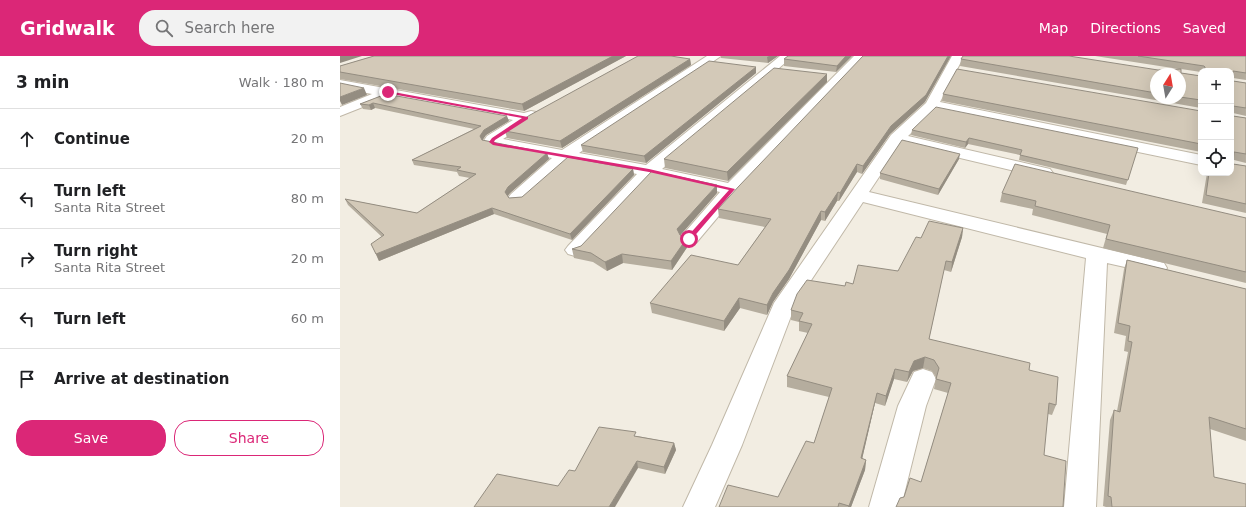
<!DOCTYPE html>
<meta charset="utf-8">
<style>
body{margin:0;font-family:"DejaVu Sans",sans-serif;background:#f2f2f2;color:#202124}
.controls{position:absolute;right:12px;top:12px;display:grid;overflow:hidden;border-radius:8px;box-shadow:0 4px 16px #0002}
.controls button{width:36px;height:36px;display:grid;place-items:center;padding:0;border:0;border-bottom:1px solid #e0e0e0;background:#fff;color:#202124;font:20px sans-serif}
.compass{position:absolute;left:810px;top:12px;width:36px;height:36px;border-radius:50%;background:#fff;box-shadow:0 4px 16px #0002;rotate:11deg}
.stop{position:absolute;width:12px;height:12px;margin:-9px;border:3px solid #db2777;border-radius:50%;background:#fff}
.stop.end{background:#db2777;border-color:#fff;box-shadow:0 1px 4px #0008}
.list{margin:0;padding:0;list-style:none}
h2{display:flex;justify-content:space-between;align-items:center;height:52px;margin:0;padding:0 16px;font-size:17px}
h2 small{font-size:13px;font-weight:400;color:#757577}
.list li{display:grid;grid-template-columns:26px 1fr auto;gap:12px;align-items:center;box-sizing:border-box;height:60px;padding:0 16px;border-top:1px solid #e0e0e0}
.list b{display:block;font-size:15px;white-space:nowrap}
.list p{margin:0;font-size:13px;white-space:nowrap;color:#757577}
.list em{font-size:13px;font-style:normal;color:#757577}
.actions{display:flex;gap:8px;padding:12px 16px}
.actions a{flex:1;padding:9px 0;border:1px solid #db2777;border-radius:16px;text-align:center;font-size:14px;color:#db2777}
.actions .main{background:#db2777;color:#fff}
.icon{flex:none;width:22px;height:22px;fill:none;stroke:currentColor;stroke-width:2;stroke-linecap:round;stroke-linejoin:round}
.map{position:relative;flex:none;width:906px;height:451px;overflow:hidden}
header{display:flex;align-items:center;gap:24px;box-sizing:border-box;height:56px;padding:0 20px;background:#db2777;color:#fff}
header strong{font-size:19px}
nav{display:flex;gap:22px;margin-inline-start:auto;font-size:14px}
.search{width:280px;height:36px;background:#f2f2f2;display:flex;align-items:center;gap:10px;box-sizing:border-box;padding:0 14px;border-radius:16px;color:#757577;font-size:15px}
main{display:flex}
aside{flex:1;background:#fff}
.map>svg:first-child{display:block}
</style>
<header>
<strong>Gridwalk</strong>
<div class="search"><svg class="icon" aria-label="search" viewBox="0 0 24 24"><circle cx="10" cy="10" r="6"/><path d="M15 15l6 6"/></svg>Search here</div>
<nav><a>Map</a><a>Directions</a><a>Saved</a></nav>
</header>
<main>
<aside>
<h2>3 min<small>Walk · 180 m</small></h2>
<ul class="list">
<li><svg class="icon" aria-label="ahead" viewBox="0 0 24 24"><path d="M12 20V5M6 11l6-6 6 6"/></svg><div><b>Continue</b></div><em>20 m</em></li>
<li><svg class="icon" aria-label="left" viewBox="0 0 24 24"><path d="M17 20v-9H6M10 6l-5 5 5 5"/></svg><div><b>Turn left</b><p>Santa Rita Street</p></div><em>80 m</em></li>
<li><svg class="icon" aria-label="right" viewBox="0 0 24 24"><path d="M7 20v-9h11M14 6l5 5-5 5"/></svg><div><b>Turn right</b><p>Santa Rita Street</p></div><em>20 m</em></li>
<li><svg class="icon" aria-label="left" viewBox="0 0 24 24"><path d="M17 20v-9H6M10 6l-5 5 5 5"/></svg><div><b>Turn left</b></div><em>60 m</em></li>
<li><svg class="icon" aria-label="arrive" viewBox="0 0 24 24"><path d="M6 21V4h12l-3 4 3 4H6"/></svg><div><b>Arrive at destination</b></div></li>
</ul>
<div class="actions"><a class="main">Save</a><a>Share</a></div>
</aside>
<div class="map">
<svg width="906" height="451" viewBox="0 0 906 451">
<rect width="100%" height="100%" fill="#f2ede2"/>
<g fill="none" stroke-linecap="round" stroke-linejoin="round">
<defs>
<g id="minor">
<polygon points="367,0 381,0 239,97 306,109 440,0 453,0 322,113 388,127 514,0 527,0 398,137 356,187 349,189 342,187 339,183 380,136 313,121 242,198 235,200 228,198 225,194 228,190 297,118 229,105 183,146 177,147 171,146 168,142 171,138 212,102 145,89 143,86 147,80 173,64 48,41 0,60 0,51 32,38 0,32 0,24 184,57 191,55 196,56 198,59 196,62 163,83 222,94"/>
<polygon points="612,0 624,0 600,46 861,99 861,109 595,54 568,80 710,113 713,117 710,121 704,122 561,88 529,136 824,207 827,212 824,217 816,218 767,207 756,451 724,451 746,202 523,146 456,247 402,389 375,451 343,451 372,389 434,247 551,79 586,47"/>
<polygon points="583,313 592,316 596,323 586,350 561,451 529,451 558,350 574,316"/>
</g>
</defs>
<!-- minor casing -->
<use href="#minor" stroke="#c0b8a8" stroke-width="2"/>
<!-- minor -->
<use href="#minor" fill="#fff" fill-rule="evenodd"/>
</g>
<!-- wall -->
<g fill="#b5ad9e" fill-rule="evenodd">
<polygon points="34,0 286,0 184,55 0,23 0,10"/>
<polygon points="381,0 438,0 428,7 381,2"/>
<polygon points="448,0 512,0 496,16 444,10 444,3"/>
<path d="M755 0H906V24L893 22V25L906 27V60L893 57V60L906 62V107L894 104 893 108 906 110V157L862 147 867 117H891V15H861V16L841 13V17L861 20V52L620 10 621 3 818 14 839 13ZM816 18H840V42H816Z"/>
<polygon points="350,3 351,9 222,92 167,82 165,75"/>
<polygon points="416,11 416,17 306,107 243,96 241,89"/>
<polygon points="487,18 487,26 388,125 325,112 324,103"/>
<polygon points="46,38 169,65 146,79 142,84 207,97 209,103 170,137 168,140 169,142 182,141 293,113 294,119 232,184 154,158 39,205 31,188 42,181 8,149 5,143 77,157 130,122 119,120 117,116 74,109 72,104 134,73 35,52 31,54 23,53 20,48"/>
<polygon points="603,38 861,55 861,96 602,45"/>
<polygon points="585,46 550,78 522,118 517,116 499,145 497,145 485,165 481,164 449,223 433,246 427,259 400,252 384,275 312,257 310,247 398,209 425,171 379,162 378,153"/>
<polygon points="572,74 798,92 786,129 679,104 680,99 628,88 625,92 571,79"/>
<polygon points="619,103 598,139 540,123 540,117"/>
<polygon points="377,137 340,179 347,182 348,190 332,214 283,207 267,215 253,206 234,202 232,193 241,190"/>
<polygon points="662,137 906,162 906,227 763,192 767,178 692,159 693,153 660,146"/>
<polygon points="623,172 622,181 611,216 604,214 589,283 689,314 716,349 712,359 708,358 564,441 581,426 608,337 594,333 596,321 592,315 583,312 573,315 567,326 554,323 545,350 535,347 522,403 526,404 525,414 511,451 379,451 438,441 474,387 489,341 447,331 447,320 468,277 459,275 459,266 451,264 451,254 505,230 558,215 581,182"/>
<polygon points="787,204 906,233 906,385 870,373 874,421 906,451 766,451 763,450 770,364 774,354 777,355 788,296 784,295 786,280 774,277 784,213"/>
<polygon points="297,380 334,387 336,394 325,418 298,412 218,430 235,415"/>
</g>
<!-- shaded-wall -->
<g fill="#948d81">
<polygon points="0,0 22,0 0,7"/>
<polygon points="273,0 286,0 184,55 182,48"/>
<polygon points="429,0 438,0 428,7 427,1"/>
<polygon points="506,0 512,0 496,16 497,10"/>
<polygon points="608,0 611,0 585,46 550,78 522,118 523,110 551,70"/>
<polygon points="350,3 351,9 222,92 220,85"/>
<polygon points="416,11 416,17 306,107 304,100"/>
<polygon points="487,18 487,26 388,125 387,116"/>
<polygon points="24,32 27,39 2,49 0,45 0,41"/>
<polygon points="33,47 35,52 31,54 29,49"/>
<polygon points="167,60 169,65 146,79 142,85 140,80 144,74"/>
<polygon points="629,82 628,88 625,92 626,86"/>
<polygon points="207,97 209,103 170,137 166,142 165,136 168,131"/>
<polygon points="620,98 619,103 598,139 599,133"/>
<polygon points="517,108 517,116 499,145 500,137"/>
<polygon points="293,113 294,119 232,184 230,178"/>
<polygon points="377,129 377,137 338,182 337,173"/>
<polygon points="498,136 497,145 485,165 485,156"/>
<polygon points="152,152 154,158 39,205 36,198"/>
<polygon points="481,155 481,164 449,223 433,246 427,259 427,249 433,237"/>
<polygon points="623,172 622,181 611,216 612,206"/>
<polygon points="347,182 348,190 332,214 331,205"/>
<polygon points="282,198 283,207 267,215 265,206"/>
<polygon points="399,242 400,252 384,275 384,265"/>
<polygon points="585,301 583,312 573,315 567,326 569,316 574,305"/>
<polygon points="555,313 554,323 545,350 546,340"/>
<polygon points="537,337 535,347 520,412 521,402"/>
<polygon points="334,387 336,394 325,418 324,411"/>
<polygon points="526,404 525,414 511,451 508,451"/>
<polygon points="297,405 298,412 275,451 269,451"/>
</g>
<!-- building -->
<g fill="#d3c9b8" stroke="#948d81">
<polygon points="34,0 273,0 182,48 0,16 0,10"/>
<polygon points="298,0 331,0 350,3 220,85 165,75 190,59"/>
<polygon points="448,0 506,0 497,10 444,3"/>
<polygon points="523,0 608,0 586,39 551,70 523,110 517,108 500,137 498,136 485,156 481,155 449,214 433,237 427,249 399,242 384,265 310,247 351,199 398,209 431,163 378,153 399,130"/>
<polygon points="623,0 729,0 818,14 841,13 841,17 861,20 861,44 840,41 840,18 816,18 816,37 621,3"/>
<polygon points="798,0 906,0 906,17 893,15 893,25 906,27 906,52 893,50 893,60 906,62 906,98 894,96 893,108 906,110 906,148 866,139 869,117 891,117 891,15 865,15 865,11 864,10"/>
<polygon points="369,5 416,11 304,100 241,89"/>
<polygon points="434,12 487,18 387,116 324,103"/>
<polygon points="617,13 861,55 861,88 603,38"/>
<polygon points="0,27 24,32 0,41"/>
<polygon points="46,38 167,60 144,74 140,80 142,84 207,97 168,131 165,136 169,142 182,141 228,101 293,113 230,178 152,152 36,198 31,188 44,179 5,143 77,157 136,118 117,114 121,111 72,104 141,70 33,47 29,49 20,48"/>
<polygon points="596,51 798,92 788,124 680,99 682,94 629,82 626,86 572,74"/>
<polygon points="562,84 620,98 599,133 540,117"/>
<polygon points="675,108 906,162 906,216 766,183 770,169 695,150 696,145 662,137"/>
<polygon points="312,115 377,129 337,173 340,179 347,182 331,205 282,198 265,206 251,197 232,193 241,190"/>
<polygon points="589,165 623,172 612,206 606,205 589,283 690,307 689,314 718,321 716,349 709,347 704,399 726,405 723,451 556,451 560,442 564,441 570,422 581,426 611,327 596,323 599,312 594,304 585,301 574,305 569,316 555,313 546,340 537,337 521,402 526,404 509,450 499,447 498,451 379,451 388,429 438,441 466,385 474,387 492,332 447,320 472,268 459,265 463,257 451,254 457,238 467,224 505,230 506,226 513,228 518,209 558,215 576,181 581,182"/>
<polygon points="787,204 906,233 906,373 869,361 874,421 906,428 906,451 772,451 771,441 768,440 774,354 780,356 792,286 788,285 790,270 778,267"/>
<polygon points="259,371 296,376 294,380 334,387 324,411 297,405 269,451 134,451 157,418 218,430 229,414 235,415"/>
</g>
<!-- route -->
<polygon fill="#db2777" points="48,35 188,61 188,63 155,84 154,86 156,87 309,113 395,133 351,184 347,184 347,181 389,134 309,116 153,89 149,86 152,82 182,62 46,37"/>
</svg>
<div class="controls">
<button>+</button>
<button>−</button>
<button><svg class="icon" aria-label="locate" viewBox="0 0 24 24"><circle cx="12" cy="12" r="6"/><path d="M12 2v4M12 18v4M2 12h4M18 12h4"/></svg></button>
</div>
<svg class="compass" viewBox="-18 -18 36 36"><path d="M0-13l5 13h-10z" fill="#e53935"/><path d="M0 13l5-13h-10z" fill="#757577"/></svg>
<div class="stop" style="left:349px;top:183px"></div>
<div class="stop end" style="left:48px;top:36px"></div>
</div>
</main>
